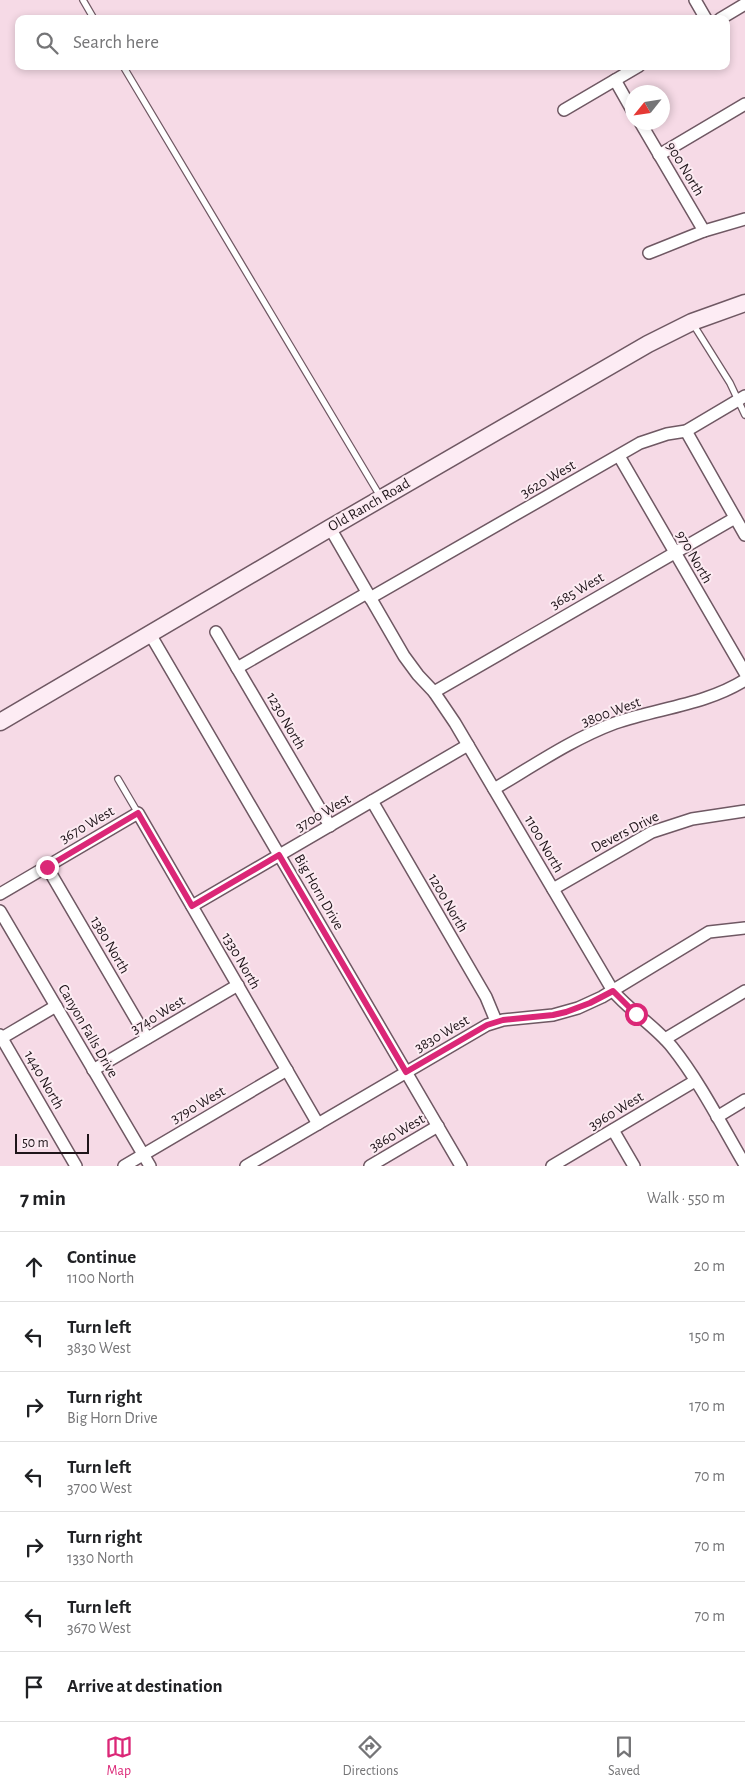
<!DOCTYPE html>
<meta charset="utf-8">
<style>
body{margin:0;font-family:"Alegreya Sans",sans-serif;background:#f2f2f2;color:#202124}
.compass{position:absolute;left:625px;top:85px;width:45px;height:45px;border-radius:50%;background:#fff;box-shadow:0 2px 8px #0003;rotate:240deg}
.scale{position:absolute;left:15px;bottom:12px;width:74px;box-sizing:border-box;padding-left:5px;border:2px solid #1e1419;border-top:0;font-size:14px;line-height:18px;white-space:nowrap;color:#1e1419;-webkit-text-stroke:4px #fcebf2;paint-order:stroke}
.stop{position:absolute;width:15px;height:15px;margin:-11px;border:4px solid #db2777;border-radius:50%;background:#fff}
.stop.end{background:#db2777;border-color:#fff;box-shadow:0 1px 5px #0008}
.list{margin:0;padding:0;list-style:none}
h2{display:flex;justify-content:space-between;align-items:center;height:65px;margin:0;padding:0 20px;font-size:21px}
h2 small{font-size:16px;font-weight:400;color:#757577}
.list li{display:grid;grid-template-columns:32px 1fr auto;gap:15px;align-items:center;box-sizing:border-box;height:70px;padding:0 20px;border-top:1px solid #e0e0e0}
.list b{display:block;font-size:19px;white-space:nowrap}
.list p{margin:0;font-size:16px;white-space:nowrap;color:#757577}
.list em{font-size:16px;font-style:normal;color:#757577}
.icon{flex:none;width:28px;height:28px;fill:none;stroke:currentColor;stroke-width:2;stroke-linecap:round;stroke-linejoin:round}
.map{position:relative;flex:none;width:745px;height:1166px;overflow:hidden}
.search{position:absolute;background:#fff;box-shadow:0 2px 8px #0003;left:15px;right:15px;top:15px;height:55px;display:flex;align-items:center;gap:12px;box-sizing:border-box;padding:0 18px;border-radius:10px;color:#757577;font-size:19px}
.sheet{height:555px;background:#fff}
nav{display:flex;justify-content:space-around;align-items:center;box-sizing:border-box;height:70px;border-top:1px solid #e0e0e0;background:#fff;font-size:14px;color:#757577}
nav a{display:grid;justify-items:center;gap:2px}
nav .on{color:#db2777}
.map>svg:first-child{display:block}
</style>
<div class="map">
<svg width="745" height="1166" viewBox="0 0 745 1166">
<rect width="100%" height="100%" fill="#f6dae6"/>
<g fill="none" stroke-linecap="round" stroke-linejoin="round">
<defs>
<g id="lane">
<polyline points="83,0 94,19"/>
<polyline points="123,66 380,496"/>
<polyline points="693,324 730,383 745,415"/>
<polyline points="118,779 138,813"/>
</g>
<g id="street">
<polyline points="695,0 706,19"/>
<polyline points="720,19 745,4"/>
<polyline points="615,80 632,110"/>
<polyline points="564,110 639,66"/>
<polyline points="640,122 704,231"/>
<polyline points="659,155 745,104"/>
<polyline points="649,253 704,231 745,219"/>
<polyline points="686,431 745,535"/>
<polyline points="619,456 745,673"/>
<path d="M330 528 404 656 418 675 434 692 455 723 613 991C631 1012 655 1026 672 1047 700 1082 722 1126 745 1165"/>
<polyline points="370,598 640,443 667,434 686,431 745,396"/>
<polyline points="216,632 330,826"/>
<polyline points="150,634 461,1166"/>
<polyline points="237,668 367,593"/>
<polyline points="434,692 735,518"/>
<path d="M494 789C533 766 572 739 615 723 658 708 705 705 745 680"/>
<polyline points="372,801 486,997 496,1021"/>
<polyline points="47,867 147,1038"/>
<polyline points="553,889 652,832 692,819 745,811"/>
<polyline points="0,894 138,813 318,1124"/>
<polyline points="192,906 468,745"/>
<polyline points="0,911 150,1166"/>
<polyline points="0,1035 76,1166"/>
<polyline points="0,1039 56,1006"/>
<polyline points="665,1039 745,991"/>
<polyline points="93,1070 238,985"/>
<polyline points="717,1117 745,1100"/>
<polyline points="613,1130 634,1166"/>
<polyline points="124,1166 287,1070"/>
<polyline points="246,1166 487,1025 503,1020 553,1015 578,1008 602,997 709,932 745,928"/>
<polyline points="370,1166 438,1126"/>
<polyline points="552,1166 695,1081"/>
</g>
<polyline id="secondary" points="0,722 330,528 648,344 692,322 745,303"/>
</defs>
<!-- lane casing -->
<use href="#lane" stroke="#6f5863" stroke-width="8"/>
<!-- street casing -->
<use href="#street" stroke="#6f5863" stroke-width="14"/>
<!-- secondary casing -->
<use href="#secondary" stroke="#6f5863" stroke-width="19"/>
<!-- lane -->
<use href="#lane" stroke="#fff" stroke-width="5.5"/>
<!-- street -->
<use href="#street" stroke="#fff" stroke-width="11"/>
<!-- secondary -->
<use href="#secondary" stroke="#fdecf4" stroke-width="16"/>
</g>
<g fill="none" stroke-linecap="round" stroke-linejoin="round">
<!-- route -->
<polyline stroke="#db2777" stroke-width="6" points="47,867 138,813 192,906 279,855 406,1072 487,1025 503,1020 553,1015 566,1012 590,1003 613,991 636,1014"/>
</g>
<g text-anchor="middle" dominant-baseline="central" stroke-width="4" stroke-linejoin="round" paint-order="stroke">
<!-- street labels -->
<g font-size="15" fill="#1e1419" stroke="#fcebf2">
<text transform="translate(685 169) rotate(59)">900 North</text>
<text transform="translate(548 479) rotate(-30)">3620 West</text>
<text transform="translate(369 505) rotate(-30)">Old Ranch Road</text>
<text transform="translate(694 557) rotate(60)">970 North</text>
<text transform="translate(577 591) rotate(-30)">3685 West</text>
<text transform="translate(611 712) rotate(-20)">3800 West</text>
<text transform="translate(286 721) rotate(60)">1230 North</text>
<text transform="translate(323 813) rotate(-30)">3700 West</text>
<text transform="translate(87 825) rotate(-30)">3670 West</text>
<text transform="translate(625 832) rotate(-27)">Devers Drive</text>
<text transform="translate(544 844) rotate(60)">1100 North</text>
<text transform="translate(319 892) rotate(60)">Big Horn Drive</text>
<text transform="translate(448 903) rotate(60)">1200 North</text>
<text transform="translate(110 945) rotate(60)">1380 North</text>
<text transform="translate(241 961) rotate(60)">1330 North</text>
<text transform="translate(158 1015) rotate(-31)">3740 West</text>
<text transform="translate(88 1031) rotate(60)">Canyon Falls Drive</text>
<text transform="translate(442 1034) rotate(-30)">3830 West</text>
<text transform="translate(44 1080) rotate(60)">1440 North</text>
<text transform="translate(198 1105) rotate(-30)">3790 West</text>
<text transform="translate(616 1111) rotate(-31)">3960 West</text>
<text transform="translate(397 1133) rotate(-30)">3860 West</text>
</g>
</g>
</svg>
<svg class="compass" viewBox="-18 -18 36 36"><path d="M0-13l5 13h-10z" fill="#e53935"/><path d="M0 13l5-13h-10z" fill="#757577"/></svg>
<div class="scale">50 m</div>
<div class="stop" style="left:636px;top:1014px"></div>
<div class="stop end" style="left:47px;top:867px"></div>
<div class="search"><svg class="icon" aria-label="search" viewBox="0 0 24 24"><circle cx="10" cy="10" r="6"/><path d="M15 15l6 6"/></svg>Search here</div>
</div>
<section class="sheet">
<h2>7 min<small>Walk · 550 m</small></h2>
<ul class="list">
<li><svg class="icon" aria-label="ahead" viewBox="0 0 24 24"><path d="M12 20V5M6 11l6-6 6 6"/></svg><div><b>Continue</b><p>1100 North</p></div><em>20 m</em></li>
<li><svg class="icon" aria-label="left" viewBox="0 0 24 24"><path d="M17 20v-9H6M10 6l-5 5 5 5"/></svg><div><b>Turn left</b><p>3830 West</p></div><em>150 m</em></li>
<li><svg class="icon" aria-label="right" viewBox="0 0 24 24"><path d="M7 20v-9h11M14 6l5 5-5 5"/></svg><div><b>Turn right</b><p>Big Horn Drive</p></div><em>170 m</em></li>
<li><svg class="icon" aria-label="left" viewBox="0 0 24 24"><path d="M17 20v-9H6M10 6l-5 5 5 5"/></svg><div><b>Turn left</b><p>3700 West</p></div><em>70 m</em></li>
<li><svg class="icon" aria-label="right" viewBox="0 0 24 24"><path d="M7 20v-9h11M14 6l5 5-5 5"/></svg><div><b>Turn right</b><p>1330 North</p></div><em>70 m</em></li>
<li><svg class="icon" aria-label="left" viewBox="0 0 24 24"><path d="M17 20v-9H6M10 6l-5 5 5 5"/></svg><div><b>Turn left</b><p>3670 West</p></div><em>70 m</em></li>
<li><svg class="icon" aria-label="arrive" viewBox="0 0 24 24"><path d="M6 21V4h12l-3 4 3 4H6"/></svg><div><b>Arrive at destination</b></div></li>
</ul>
</section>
<nav>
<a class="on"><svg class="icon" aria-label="map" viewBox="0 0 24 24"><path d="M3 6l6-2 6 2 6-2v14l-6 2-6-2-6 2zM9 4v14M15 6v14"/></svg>Map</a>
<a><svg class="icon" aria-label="directions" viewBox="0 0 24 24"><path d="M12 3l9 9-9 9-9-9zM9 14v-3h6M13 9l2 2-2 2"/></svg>Directions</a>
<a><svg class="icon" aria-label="saved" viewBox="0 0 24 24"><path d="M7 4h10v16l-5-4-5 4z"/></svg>Saved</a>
</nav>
